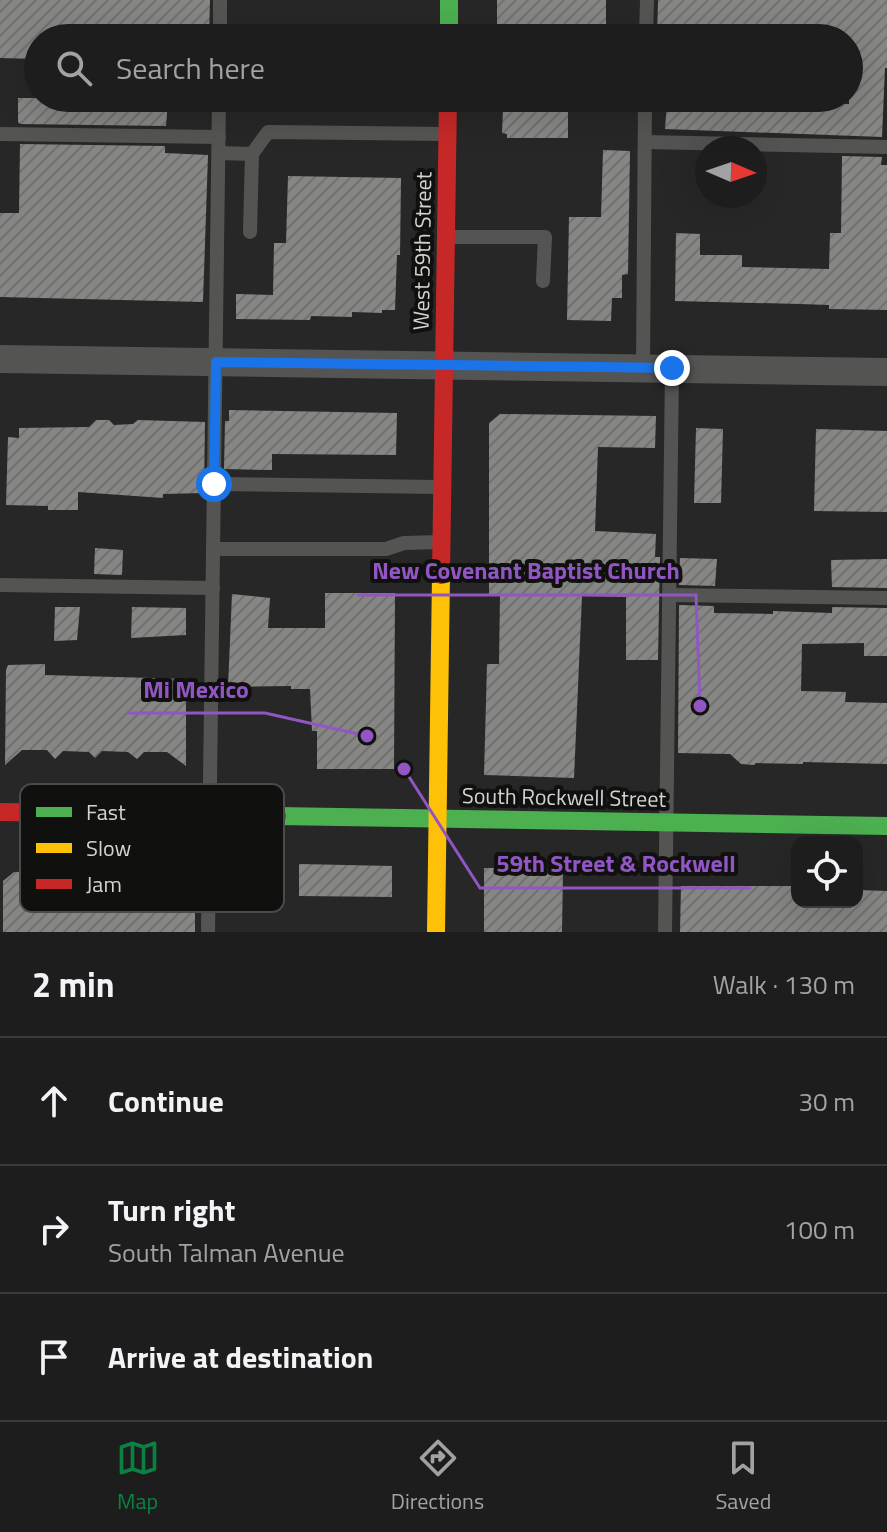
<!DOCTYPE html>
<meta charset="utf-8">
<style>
body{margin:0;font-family:"Titillium Web",sans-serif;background:#292a29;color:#f1f3f6}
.controls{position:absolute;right:24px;bottom:24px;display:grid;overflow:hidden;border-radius:16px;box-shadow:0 8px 32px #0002}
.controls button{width:72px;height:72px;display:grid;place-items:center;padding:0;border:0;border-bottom:2px solid #3a3b3b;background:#1c1d1c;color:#f1f3f6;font:40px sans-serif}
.compass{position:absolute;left:695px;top:136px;width:72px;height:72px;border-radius:50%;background:#1c1d1c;box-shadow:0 8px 32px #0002;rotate:92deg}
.stop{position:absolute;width:24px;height:24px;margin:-18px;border:6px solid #1a73e8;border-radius:50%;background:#fff}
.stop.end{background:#1a73e8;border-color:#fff;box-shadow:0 2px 8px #0008}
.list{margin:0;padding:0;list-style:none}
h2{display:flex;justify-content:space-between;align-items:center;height:104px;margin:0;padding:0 32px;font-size:34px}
h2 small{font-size:26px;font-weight:400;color:#a0a2a3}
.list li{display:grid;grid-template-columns:52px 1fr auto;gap:24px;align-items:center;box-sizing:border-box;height:128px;padding:0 32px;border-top:2px solid #3a3b3b}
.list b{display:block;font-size:30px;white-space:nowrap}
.list p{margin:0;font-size:26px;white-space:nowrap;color:#a0a2a3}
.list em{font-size:26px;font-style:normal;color:#a0a2a3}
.icon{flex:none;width:44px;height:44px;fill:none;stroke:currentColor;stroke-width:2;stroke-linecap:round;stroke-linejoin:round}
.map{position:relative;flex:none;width:887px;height:932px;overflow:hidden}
.search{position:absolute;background:#1c1d1c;box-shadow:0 8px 32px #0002;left:24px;right:24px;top:24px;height:88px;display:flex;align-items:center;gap:20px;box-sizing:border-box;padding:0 28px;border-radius:44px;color:#a0a2a3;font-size:30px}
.sheet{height:488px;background:#1c1d1c}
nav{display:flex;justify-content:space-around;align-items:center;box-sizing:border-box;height:112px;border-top:2px solid #3a3b3b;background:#1c1d1c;font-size:22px;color:#a0a2a3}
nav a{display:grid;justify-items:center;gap:4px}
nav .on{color:#0b8043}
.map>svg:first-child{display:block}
</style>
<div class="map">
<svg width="887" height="932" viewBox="0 0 887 932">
<defs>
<pattern id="building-hatch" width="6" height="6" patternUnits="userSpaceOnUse" patternTransform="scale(2)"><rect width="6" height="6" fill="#868785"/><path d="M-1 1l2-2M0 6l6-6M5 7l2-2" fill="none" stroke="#717170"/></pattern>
</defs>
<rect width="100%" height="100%" fill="#262726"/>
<!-- building -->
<g fill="url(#building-hatch)">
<polygon points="0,0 210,0 209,38 38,38 38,59 0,58"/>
<rect x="497" y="0" width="109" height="38"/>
<polygon points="658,0 887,0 887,68 885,68 882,137 665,129 667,102 747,106 747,102 849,104 849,38 657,38"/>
<polygon points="18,98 128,98 168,101 166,126 20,124 18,122"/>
<polygon points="507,108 568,108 568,138 507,138 507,134 502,133 503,110"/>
<polygon points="20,144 165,146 165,153 208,155 203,302 0,297 0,213 19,213"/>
<polygon points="603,150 630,151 628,274 622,275 622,298 612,298 611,321 567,320 569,217 601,217"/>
<polygon points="842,156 882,157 881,165 887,165 887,310 829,309 829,305 800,304 675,301 676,233 700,234 700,255 742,255 742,267 829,269 830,233 841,233"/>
<polygon points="288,176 401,178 400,255 397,255 395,310 382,310 382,313 352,312 352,317 311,316 310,320 236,319 236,294 273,295 274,243 286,243"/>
<polygon points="229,410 397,413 396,455 272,454 272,470 224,469 225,421 229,421"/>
<polygon points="500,414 656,416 655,448 598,447 595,531 656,534 655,557 660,557 658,660 626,660 626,597 582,596 574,778 484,775 487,664 499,664 500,595 489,594 489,423"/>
<polygon points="96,420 109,420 114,425 133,424 138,420 205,422 204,493 163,494 163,498 78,492 78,510 48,510 48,506 6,505 8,437 19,438 19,428 89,427"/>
<polygon points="696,428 723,429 721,503 694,503"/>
<polygon points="816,429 887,431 887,512 814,511"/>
<polygon points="95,548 123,550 122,575 94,574"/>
<polygon points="680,558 717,559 715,586 679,585"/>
<polygon points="887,559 887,588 832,587 831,560"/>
<polygon points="325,593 395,593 394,769 317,769 317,731 312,731 310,689 291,689 291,686 228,687 232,594 270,598 268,628 325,628"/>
<polygon points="679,605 714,606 714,613 773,614 773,611 832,613 832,607 887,608 887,656 864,656 864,643 802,644 801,691 846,692 845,702 887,703 887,764 803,762 803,764 756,763 754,765 741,764 730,754 678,753"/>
<polygon points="55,607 80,607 77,640 54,641"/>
<polygon points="132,607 186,608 186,635 131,638"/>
<polygon points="45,664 45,675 186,679 186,766 167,752 144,752 137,759 128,752 102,751 95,758 89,752 63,751 55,759 47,750 22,750 5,765 6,670 8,665"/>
<polygon points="299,864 392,866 392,897 299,896"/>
<polygon points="484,868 563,868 562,932 484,932"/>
<polygon points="117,869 117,872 156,872 156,875 195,877 195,932 3,932 3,881 14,872"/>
<polygon points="681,886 796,886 795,902 857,902 857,890 887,891 887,932 680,932"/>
</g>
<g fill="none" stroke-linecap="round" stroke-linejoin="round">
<!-- lane -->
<g stroke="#545553" stroke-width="14">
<polyline points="220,38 220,0"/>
<polyline points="646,38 647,0"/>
<polyline points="0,134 219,137"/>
<polyline points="645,142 887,147"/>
<polyline points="219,153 252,154"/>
<polyline points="250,232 252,154 268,132 447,134"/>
<polyline points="450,237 545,237 543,281"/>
<polyline points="643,368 645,98"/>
<polyline points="214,484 438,487"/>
<polyline points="213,549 386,549 404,543 440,542"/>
<polyline points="0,585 213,588"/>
<polyline points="669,595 887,598"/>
<polyline points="208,932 219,98"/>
<polyline points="665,932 672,368"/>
</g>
<!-- street -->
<polyline stroke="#545553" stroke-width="28" points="0,359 887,372"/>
<!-- fast -->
<g stroke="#4caf50" stroke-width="18">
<polyline points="449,0 449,38"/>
<polyline points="277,816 887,826"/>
</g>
<!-- slow -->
<polyline stroke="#ffc107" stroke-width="18" points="436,932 441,575"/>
<!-- jam -->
<g stroke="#c62828" stroke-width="18">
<polyline points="441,575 448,98"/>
<polyline points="0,812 277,816"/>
</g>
</g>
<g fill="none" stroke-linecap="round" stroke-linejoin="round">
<!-- route -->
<polyline stroke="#1a73e8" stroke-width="10" points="214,484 216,362 672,368"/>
</g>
<g text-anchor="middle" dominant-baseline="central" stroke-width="8" stroke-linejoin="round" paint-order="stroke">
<!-- street labels -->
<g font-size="22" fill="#d2d3d2" stroke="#10110f">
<text transform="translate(422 251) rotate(-89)">West 59th Street</text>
<text transform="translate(564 797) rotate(1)">South Rockwell Street</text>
</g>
</g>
<!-- legend -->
<rect x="20" y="784" width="264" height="128" rx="12" fill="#10110f" stroke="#4a4b4a" stroke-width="2"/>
<rect x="36" y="807" width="36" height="10" fill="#4caf50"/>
<rect x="36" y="843" width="36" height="10" fill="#ffc107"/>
<rect x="36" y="879" width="36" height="10" fill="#c62828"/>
<g font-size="22" fill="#d2d3d2">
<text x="86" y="820">Fast</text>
<text x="86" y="856">Slow</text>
<text x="86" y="892">Jam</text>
</g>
<!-- callouts -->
<path fill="none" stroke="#9156c4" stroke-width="3" d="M700 706L696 595H357M367 736L265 713H127M404 769L480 888H751"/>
<g fill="#9156c4" stroke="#10110f" stroke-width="3">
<circle cx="700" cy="706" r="8"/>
<circle cx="367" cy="736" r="8"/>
<circle cx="404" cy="769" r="8"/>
</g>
<g font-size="24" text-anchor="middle" font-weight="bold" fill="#9156c4" stroke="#10110f" stroke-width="8" stroke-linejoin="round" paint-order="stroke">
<text x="526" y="579">New Covenant Baptist Church</text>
<text x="196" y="698">Mi Mexico</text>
<text x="616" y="872">59th Street &amp; Rockwell</text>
</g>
</svg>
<div class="controls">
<button><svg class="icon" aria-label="locate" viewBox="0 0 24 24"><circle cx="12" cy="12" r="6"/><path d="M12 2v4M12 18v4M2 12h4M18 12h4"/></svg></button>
</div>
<svg class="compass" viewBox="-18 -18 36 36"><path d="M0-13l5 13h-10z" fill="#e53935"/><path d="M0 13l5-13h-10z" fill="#a0a2a3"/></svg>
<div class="stop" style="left:214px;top:484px"></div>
<div class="stop end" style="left:672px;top:368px"></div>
<div class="search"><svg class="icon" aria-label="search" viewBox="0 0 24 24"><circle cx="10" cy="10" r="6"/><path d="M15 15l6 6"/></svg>Search here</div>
</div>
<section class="sheet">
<h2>2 min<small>Walk · 130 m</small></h2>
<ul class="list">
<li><svg class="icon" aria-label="ahead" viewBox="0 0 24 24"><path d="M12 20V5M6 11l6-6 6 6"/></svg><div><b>Continue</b></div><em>30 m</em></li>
<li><svg class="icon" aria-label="right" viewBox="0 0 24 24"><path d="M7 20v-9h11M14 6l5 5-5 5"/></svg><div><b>Turn right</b><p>South Talman Avenue</p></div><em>100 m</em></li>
<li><svg class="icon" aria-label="arrive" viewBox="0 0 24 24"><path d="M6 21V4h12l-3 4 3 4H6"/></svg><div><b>Arrive at destination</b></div></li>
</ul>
</section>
<nav>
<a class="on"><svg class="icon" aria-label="map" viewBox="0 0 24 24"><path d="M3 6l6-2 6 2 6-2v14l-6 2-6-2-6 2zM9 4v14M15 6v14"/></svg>Map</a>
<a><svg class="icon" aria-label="directions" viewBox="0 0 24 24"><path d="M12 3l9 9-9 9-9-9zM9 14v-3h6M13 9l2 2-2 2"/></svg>Directions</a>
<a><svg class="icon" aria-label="saved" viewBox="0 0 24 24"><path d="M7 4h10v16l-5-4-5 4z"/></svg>Saved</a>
</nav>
